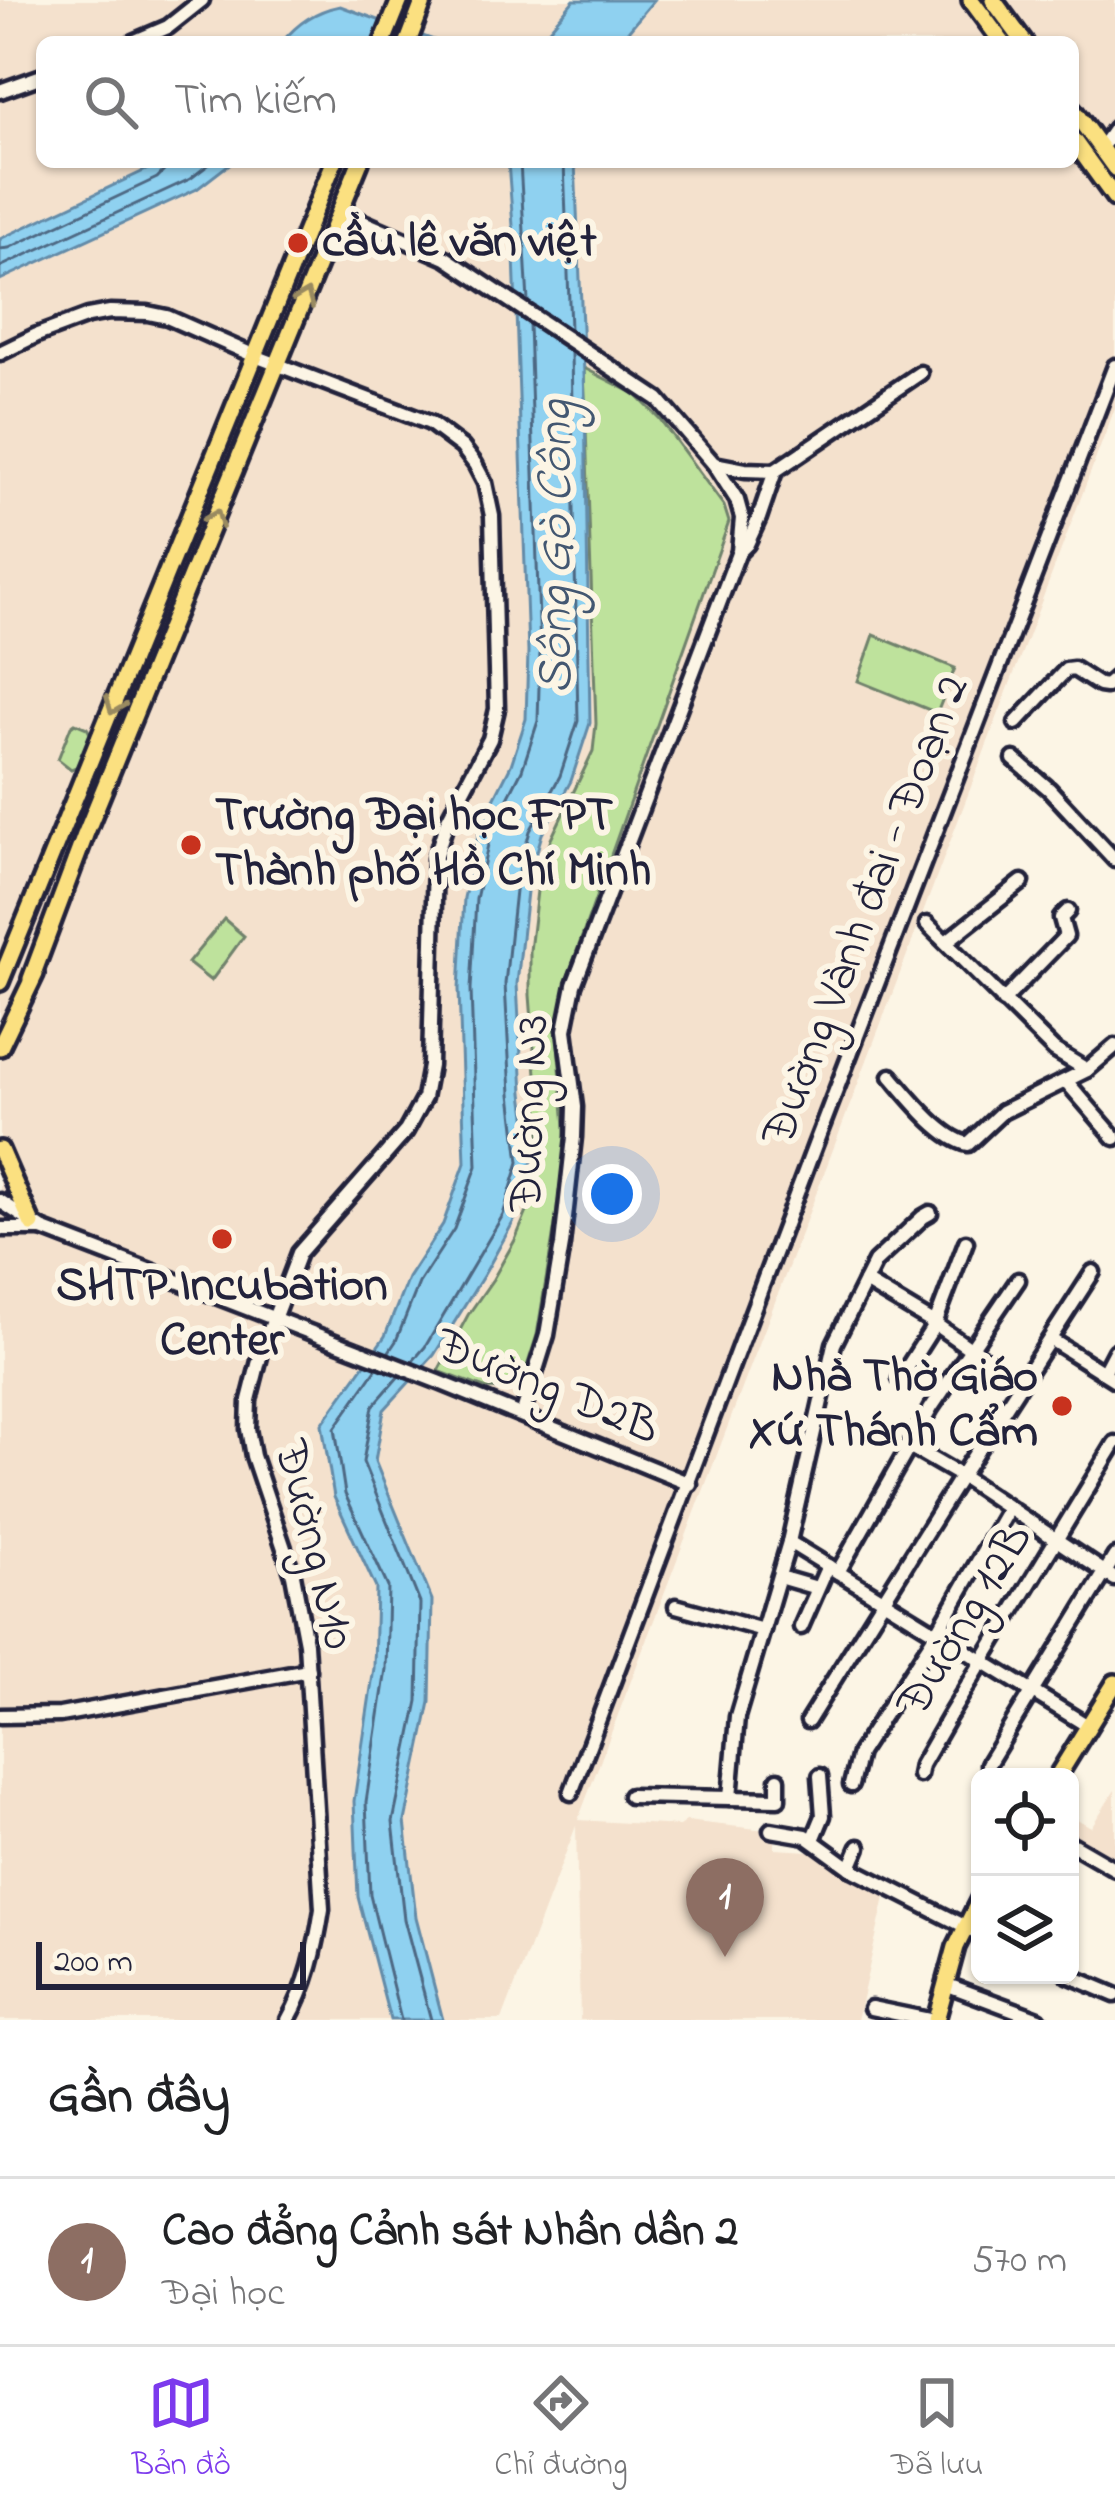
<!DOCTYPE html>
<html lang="vi">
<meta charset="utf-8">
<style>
body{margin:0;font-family:"Indie Flower",sans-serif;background:#f2f2f2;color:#202124}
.controls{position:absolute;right:36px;bottom:36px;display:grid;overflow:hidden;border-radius:18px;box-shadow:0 3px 9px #0004}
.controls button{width:108px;height:108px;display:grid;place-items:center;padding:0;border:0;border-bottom:3px solid #e0e0e0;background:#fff;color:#202124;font:60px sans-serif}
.scale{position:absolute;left:36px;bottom:30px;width:270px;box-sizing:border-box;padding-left:12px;border:6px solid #22223b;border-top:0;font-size:33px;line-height:42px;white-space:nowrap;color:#22223b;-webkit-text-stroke:9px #fcf5e5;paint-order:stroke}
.you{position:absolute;left:612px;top:1194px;width:42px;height:42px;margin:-30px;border:9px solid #fff;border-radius:50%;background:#1a73e8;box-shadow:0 0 0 18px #1a73e833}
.badge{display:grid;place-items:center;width:78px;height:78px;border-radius:50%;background:#7c3aed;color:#fff;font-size:39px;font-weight:700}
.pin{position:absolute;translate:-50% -99px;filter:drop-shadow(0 3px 6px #0008)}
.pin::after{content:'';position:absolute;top:63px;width:42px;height:36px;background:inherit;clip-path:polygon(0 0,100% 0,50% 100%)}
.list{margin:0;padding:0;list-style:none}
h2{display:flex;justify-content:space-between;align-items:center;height:156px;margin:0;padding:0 48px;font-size:51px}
h2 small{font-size:39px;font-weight:400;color:#757577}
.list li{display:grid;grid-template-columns:78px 1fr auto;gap:36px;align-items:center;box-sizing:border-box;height:168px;padding:0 48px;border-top:3px solid #e0e0e0}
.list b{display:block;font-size:45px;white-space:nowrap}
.list p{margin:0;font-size:39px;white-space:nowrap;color:#757577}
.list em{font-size:39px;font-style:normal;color:#757577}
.icon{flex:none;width:66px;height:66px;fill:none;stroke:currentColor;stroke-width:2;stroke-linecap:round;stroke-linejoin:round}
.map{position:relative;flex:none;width:1115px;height:2020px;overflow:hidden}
.search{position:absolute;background:#fff;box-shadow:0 3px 9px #0004;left:36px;right:36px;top:36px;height:132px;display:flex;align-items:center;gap:30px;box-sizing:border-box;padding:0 42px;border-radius:18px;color:#757577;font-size:45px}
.sheet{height:324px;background:#fff}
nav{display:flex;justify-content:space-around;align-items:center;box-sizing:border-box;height:168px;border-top:3px solid #e0e0e0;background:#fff;font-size:33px;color:#757577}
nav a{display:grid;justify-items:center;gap:6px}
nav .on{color:#7c3aed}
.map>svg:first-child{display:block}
</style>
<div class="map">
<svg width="1115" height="2020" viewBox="0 0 1115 2020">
<rect width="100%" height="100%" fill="#fcf5e5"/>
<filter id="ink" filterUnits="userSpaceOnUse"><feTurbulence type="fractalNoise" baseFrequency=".00833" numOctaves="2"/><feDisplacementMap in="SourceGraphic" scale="24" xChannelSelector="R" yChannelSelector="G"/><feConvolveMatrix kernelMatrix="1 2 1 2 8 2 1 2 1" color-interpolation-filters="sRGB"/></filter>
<g filter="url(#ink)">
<!-- built -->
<g fill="#f4e1cd" fill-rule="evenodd">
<path d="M0 0H1115V408L578 1820 679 1826 686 1821 775 1831V1849L810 1851 886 1893 857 2020H580L576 1826 502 2020H0ZM42 42H1073V162H42Z"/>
<polygon points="1115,1790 1115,1860 1070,1832 1070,1815 1091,1827"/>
</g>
<!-- green -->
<g fill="#bee29c" stroke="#70826c" stroke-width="3">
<polygon points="584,368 635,394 660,419 724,506 729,522 566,982 557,1032 566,1138 556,1219 537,1335 525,1373 516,1387 508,1390 487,1389 438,1371 468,1315 493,1279 515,1240 538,1186 540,1127 530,995 530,951 538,882 551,839 593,751 596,724"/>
<polygon points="874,635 955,668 937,713 858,681"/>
<polygon points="75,723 87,728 91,735 79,766 71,769 58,759 71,726"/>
<polygon points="224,919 244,936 211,981 188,963"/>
</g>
<!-- water -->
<g fill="#8fd1f0" stroke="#638ba8" stroke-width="3">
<polygon points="574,0 654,0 619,42 532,42 538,42"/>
<path d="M340 6 439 42H282C298 23 315 11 340 6Z"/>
<polygon points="163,162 232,162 197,189 0,280 0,239"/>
<polygon points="508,162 575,162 585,398 590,723 571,781 542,834 528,882 517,984 523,1093 532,1161 515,1219 485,1273 434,1355 384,1410 375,1461 432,1600 430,1702 405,1821 416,1917 443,2020 390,2020 358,1897 354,1801 374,1668 376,1588 334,1497 322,1424 385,1336 408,1278 443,1224 465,1163 459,989 464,898 480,827 511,765 526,719 528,652 513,226"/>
</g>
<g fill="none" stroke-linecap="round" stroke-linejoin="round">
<!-- shore -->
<g stroke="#4e6883" stroke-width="3">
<polyline points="520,162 528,302"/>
<polyline points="564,162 570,330"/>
<polyline points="0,249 9,248 157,178 164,171 165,162"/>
<polyline points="0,267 190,179 212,162"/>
<polyline points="388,1353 396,1341 419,1283 454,1229 477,1166 471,989 476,899 491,831 522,770 538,721 540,652 529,324"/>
<polyline points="412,1362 425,1347 503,1215 519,1162 511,1094 505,984 516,881 530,831 560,776 578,721 571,352"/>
<polyline points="377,1368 335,1428 345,1494 388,1587 386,1669 366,1802 370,1895 401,2020"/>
<polyline points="399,1376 373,1406 363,1462 420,1603 418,1701 393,1822 404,1919 431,2020"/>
</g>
<defs>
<g id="minor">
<polyline points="133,42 168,27 202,0"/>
<polyline points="0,91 42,76"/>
<polyline points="1101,148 1115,128"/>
<polyline points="340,212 446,258 658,399 714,464 737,500 742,518 739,551 574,985 565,1030 575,1107 574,1137 562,1245 547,1335 522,1415"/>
<path d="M0 353 37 335 88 316 110 312 148 313 167 317 255 356 430 423 462 447 475 464 485 483 492 516 497 709 490 739 447 821 435 859 430 1066 424 1098 406 1131 299 1253 261 1353 249 1400 248 1429 253 1456 293 1575 306 1643 322 1909C316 1948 308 1985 288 2020"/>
<polyline points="714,464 745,470 775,471"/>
<polyline points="740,551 747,544 759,518 775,471 920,373"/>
<polyline points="1016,723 1066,670 1074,669 1099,685 1106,686 1115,678"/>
<polyline points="1014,759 1049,789 1115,860"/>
<polyline points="927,924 1054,1050 1087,1070"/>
<polyline points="946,942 1022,882"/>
<polyline points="1003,1001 1066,936 1061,918 1068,911"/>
<path d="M891 1076C909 1097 941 1138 968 1144L1002 1112 1087 1070 1115 1046"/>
<polyline points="1066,1081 1115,1138"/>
<polyline points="0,1201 42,1229 439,1382 690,1484"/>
<polyline points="0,1229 41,1229"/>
<polyline points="865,1282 935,1324 1020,1384"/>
<polyline points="1050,1339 1115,1380"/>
<polyline points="1104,1372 1115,1351"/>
<polyline points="900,1379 935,1324 966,1242"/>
<polyline points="909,1446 961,1476 1115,1579"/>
<polyline points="789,1542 1088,1726"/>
<polyline points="838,1572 931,1408 1018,1280"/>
<polyline points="779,1577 817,1588"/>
<polyline points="676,1606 763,1630"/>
<polyline points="801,1627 828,1566"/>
<polyline points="0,1716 60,1715 308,1670"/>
<polyline points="808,1721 961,1476 1093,1272"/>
<polyline points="988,1764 1115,1556"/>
<polyline points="919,1775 921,1765 948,1718 1115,1443"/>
<polyline points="851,1785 859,1753 938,1631 1008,1509"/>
<polyline points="571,1793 815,1145 1115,366"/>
<polyline points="630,1796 730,1798 737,1717 789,1542 834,1344 875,1262 923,1217 930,1213"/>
<polyline points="730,1798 778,1799 778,1779"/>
<polyline points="771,1830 806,1836 850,1868 980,1934"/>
<polyline points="813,1840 823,1816 820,1776"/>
<polyline points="1070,1843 1115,1869"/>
<polyline points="850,1868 859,1847"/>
<polyline points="1068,1975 1115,1995"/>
<polyline points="945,1984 1039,2019"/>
<polyline points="871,2008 929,2020"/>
</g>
<g id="major">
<polyline points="971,0 1002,42"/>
<polyline points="993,0 1024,42"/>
<polyline points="383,42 400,0"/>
<polyline points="408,42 424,0"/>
<polyline points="1073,110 1115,168"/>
<polyline points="1073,140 1115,198"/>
<polyline points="31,979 85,835 360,162"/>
<polyline points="0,982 334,162"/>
<polyline points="0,1047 35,974"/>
<polyline points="0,1150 32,1224"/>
<polyline points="1057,1777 1115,1683"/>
<polyline points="936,2020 956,1947 980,1899"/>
</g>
</defs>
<!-- minor casing -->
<use href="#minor" stroke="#22223b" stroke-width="21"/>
<!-- major casing -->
<use href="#major" stroke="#22223b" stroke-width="24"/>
<!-- minor -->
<use href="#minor" stroke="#fcf5e5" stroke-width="12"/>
<!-- major -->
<use href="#major" stroke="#fbe080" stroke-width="15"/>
</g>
<!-- one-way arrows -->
<defs><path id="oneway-chevron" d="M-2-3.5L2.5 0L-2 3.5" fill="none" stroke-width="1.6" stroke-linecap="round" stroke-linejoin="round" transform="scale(3)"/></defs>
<g stroke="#998a61">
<use href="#oneway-chevron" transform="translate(305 298) rotate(-68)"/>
<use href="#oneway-chevron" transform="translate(215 518) rotate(-68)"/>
<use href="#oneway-chevron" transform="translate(114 706) rotate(112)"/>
</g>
</g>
<!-- markers -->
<g fill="#c8321e" stroke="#fcf5e5" stroke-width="4.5">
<circle cx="298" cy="243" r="12"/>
<circle cx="191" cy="845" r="12"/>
<circle cx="222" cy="1239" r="12"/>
<circle cx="1062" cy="1406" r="12"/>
</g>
<g text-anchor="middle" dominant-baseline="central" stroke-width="12" stroke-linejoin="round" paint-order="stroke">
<!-- poi labels -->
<g font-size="48" font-weight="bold" fill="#22223b" stroke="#fcf5e5" text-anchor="start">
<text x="322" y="243">cầu lê văn việt</text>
<text x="215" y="817">Trường Đại học FPT<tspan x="215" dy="55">Thành phố Hồ Chí Minh</tspan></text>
<text x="222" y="1287" text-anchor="middle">SHTP Incubation<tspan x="222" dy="55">Center</tspan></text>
<text x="1038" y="1378" text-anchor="end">Nhà Thờ Giáo<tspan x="1038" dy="55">Xứ Thánh Cẩm</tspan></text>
</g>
<!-- street labels -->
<g font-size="48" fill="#22223b" stroke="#fcf5e5">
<text transform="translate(867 911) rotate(-69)">Đường Vành đai - Đoạn 2</text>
<text transform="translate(531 1113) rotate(-88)">Đường N3</text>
<text transform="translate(547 1388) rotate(22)">Đường D2B</text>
<text transform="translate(313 1545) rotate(76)">Đường N10</text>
<text transform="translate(966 1621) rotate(-59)">Đường 12B</text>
</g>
<!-- water labels -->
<g font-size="51" font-style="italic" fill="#435771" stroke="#fcf5e5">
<text transform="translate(557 547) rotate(-90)">Sông Gò Công</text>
</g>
</g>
</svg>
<div class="controls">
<button><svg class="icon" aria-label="locate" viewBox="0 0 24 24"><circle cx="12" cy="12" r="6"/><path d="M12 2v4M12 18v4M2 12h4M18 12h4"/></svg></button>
<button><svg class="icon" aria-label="layers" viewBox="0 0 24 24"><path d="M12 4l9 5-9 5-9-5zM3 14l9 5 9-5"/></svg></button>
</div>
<div class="scale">200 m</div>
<div class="you"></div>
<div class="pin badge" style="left:725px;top:1957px;background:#8d6e63">1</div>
<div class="search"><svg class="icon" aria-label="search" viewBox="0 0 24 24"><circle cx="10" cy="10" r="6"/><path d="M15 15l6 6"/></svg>Tìm kiếm</div>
</div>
<section class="sheet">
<h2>Gần đây<small></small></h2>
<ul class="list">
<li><span class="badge" style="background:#8d6e63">1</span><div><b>Cao đẳng Cảnh sát Nhân dân 2</b><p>Đại học</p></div><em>570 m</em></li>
</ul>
</section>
<nav>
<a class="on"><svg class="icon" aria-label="map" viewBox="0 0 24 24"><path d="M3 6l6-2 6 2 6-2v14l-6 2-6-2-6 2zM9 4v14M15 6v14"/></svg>Bản đồ</a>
<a><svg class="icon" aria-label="directions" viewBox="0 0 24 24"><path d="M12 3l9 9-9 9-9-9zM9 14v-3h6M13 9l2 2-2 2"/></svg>Chỉ đường</a>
<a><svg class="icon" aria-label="saved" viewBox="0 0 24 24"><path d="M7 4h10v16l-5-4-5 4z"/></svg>Đã lưu</a>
</nav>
